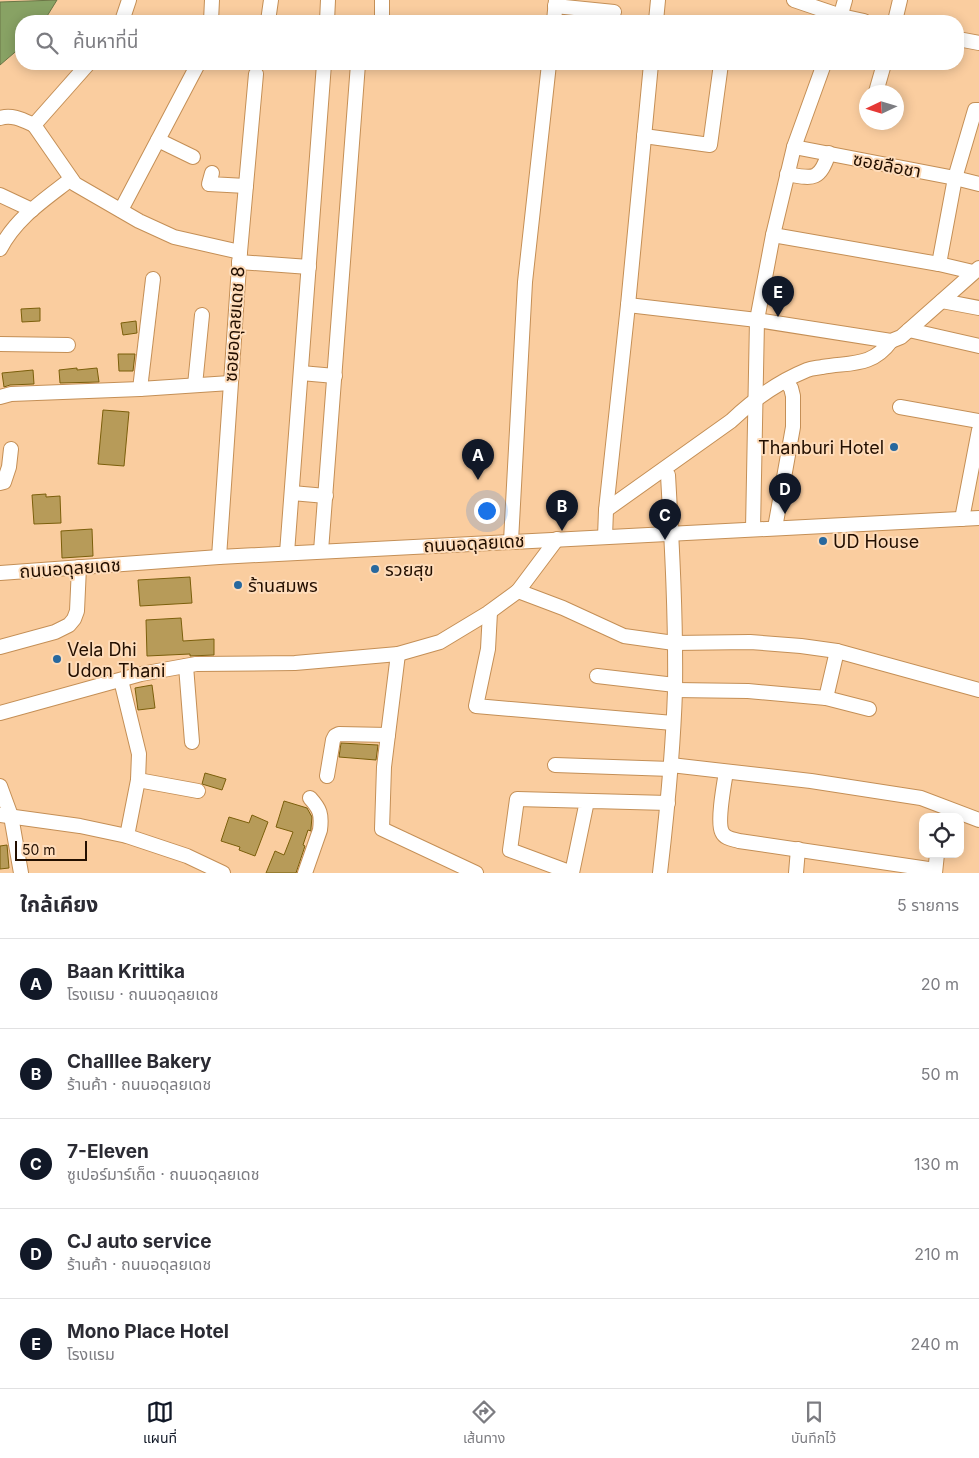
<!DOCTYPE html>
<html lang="th">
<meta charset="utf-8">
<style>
body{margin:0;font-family:Inter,"Noto Sans Thai",sans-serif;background:#f7f7f7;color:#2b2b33}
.controls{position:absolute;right:15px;bottom:15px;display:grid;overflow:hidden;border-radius:10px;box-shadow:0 2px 12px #0003}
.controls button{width:45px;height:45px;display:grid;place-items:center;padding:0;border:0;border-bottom:1px solid #e1e1e2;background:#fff;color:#2b2b33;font:25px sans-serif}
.compass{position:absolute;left:859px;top:85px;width:45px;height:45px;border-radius:50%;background:#fff;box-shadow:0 2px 12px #0003;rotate:266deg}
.scale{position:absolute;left:15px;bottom:12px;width:72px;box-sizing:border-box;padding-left:5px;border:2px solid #230f00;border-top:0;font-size:14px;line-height:18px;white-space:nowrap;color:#230f00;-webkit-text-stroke:4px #fedcba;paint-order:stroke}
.you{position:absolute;left:486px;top:510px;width:18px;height:18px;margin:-12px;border:4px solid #fff;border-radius:50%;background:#1a73e8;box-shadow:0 0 0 8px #1a73e833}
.badge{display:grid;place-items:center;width:32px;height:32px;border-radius:50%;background:#111827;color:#fff;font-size:16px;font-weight:700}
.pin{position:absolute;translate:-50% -41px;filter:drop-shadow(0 1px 2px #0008)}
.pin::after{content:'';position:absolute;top:26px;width:18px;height:15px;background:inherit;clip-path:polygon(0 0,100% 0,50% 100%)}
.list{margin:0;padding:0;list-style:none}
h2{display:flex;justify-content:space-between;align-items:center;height:65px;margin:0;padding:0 20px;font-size:21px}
h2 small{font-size:16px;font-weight:400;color:#7c7c81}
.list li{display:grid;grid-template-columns:32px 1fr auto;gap:15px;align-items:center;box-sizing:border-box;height:90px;padding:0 20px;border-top:1px solid #e1e1e2}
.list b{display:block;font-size:19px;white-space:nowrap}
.list p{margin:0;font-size:16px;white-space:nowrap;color:#7c7c81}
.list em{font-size:16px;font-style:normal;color:#7c7c81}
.icon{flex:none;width:28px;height:28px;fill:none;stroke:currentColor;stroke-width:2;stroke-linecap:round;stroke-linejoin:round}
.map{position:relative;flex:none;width:979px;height:873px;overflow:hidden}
.search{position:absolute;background:#fff;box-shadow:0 2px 12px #0003;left:15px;right:15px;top:15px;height:55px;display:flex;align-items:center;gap:12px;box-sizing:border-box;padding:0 18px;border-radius:20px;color:#7c7c81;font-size:19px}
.sheet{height:515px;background:#fff}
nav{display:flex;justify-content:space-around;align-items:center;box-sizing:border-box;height:70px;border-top:1px solid #e1e1e2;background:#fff;font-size:14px;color:#7c7c81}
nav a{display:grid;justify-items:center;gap:2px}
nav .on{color:#111827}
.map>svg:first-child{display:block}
</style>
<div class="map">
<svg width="979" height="873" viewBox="0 0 979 873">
<rect width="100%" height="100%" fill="#facd9f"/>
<!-- water -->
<polygon fill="#88a264" stroke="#6a7646" points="57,0 44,21 21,21 21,47 0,65 0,2"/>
<!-- building -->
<g fill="#b79b59" stroke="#7b5f0b">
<polygon points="40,308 40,321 22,322 21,309"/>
<polygon points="136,321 137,333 123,335 121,323"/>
<polygon points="118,354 135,354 133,371 119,371"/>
<polygon points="77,368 77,370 97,368 99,382 60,383 59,370"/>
<polygon points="33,370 34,384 10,385 4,387 2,373"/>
<polygon points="103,410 129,412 124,466 98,464"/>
<polygon points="46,494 46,497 60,496 61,523 34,524 32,495"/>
<polygon points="92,529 93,556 62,558 61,531"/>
<polygon points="190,577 192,603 140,606 138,580"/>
<polygon points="181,618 183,641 214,639 214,655 190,656 190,654 147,656 146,620"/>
<polygon points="152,685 155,708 138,710 135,688"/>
<polygon points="341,743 378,745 376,760 339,757"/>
<polygon points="205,773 226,779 222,790 202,784"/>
<polygon points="284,801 307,808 312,817 311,828 311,831 308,830 303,845 305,846 296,873 266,873 275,851 284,855 293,832 276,827"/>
<polygon points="252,815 268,822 255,856 239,850 240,847 221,841 229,817 249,823"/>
<polygon points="7,845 9,868 0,869 0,846"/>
</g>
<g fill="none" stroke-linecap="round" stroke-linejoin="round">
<defs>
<g id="minor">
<polyline points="794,0 841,16 864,21"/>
<polyline points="555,6 614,12"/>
<polyline points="122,21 129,0"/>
<polyline points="211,21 212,0"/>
<polyline points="268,21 271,0"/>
<polyline points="327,21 328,0"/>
<polyline points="382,21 382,0"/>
<polyline points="554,21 556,0"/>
<polyline points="656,21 658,0"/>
<polyline points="839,21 845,0"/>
<polyline points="895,21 900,0"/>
<polyline points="958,39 979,43"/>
<polyline points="876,92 884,64"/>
<path d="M0 118C12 114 23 120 34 125"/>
<polyline points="34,125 75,184 139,221 174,237 240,252 219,557"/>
<polyline points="34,125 88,64"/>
<polyline points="644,136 710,145 721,64"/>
<polyline points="158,140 193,157"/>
<polyline points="794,147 955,178 979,184"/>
<polyline points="212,173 209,184 246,186"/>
<path d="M787 174C814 179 819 181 829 153"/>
<polyline points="0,195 32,210"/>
<polyline points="121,210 198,64"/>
<polyline points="773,235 939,264 973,272"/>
<path d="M0 249C16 218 44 200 71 179"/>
<polyline points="240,252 256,74"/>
<polyline points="239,262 309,267"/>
<polyline points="939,264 955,178 975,110 979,110"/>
<polyline points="942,301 979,308"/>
<polyline points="628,305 757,320 891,341 901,337 979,268"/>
<polyline points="909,330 979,346"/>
<polyline points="0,344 68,345"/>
<polyline points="301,373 335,376"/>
<polyline points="195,385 202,315"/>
<polyline points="140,389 153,279"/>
<polyline points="0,397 11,394 140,389 230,383"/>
<polyline points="900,407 979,421"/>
<polyline points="0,483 4,482 9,467 11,449"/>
<polyline points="292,493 326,496"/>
<path d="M606 510 731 421C752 401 780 381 807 370 812 368 817 368 822 367 851 362 872 367 891 341"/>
<polyline points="962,519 979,430"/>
<polyline points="775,528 793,427 793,396 791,388 786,382"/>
<polyline points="753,529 757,320 773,235 794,147 824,64"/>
<polyline points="605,537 606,510 628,305 651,64"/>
<polyline points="511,541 525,282 549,64"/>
<polyline points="321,551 358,64"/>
<polyline points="287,553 324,64"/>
<polyline points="0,573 219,557 979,518"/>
<polyline points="518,591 563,608 624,636 674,643 750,642 801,646 837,651 979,690"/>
<polyline points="490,612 488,649 476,706 673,723"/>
<polyline points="0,647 55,632 69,625 74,619 77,611 79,567"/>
<polyline points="398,654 384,767 382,829 476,873"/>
<polyline points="186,666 192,742"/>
<polyline points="597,676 675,685"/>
<polyline points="121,680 139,754 138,780 127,836"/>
<polyline points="675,690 748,691 826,698 837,651"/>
<polyline points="826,698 869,709"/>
<polyline points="0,713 141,674 196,664 295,663 398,654 440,642 488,613 518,591 557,539"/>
<polyline points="555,765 671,769"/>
<polyline points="671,765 811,781 921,798 979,820"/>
<path d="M726 772C724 784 717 822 722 832 725 839 733 839 739 841L935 870"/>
<polyline points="327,776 333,740 335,736 339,734 388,735"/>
<polyline points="138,780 198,791"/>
<polyline points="0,786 11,816 21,873"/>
<polyline points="587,801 572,873 510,850 517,799 668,803"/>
<polyline points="0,815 80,826 127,836 187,856 223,873"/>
<path d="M305 873 320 830C322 814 320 809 310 798"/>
<path d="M660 873C667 813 673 752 675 691 676 619 672 546 668 475"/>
<polyline points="796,873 798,849"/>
<polyline points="935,873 937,854"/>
</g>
</defs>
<!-- minor casing -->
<use href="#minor" stroke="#c48f56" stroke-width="16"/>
<!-- minor -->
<use href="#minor" stroke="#fff" stroke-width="14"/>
</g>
<!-- markers -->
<g fill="#27689e" stroke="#fedcba" stroke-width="2">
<circle cx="894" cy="447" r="5"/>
<circle cx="823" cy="541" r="5"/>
<circle cx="375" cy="569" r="5"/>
<circle cx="238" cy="585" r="5"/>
<circle cx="57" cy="659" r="5"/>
</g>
<g text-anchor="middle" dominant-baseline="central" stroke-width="4" stroke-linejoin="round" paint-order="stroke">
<!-- street labels -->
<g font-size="18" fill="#230f00" stroke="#fedcba">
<text transform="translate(887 165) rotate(11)">ซอยลือชา</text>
<text transform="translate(234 324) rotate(-86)">ซอยอดุลยเดช 8</text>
<text transform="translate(474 543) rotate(-3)">ถนนอดุลยเดช</text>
<text transform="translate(70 568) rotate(-4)">ถนนอดุลยเดช</text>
</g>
<!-- poi labels -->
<g font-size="18" fill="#230f00" stroke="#fedcba" text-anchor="start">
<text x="884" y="447" text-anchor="end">Thanburi Hotel</text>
<text x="833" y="541">UD House</text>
<text x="385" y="569">รวยสุข</text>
<text x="248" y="585">ร้านสมพร</text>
<text x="67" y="649">Vela Dhi<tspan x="67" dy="21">Udon Thani</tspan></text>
</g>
</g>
</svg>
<div class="controls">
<button><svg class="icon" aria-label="locate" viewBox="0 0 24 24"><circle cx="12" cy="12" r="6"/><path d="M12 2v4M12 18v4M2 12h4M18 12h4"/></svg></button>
</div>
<svg class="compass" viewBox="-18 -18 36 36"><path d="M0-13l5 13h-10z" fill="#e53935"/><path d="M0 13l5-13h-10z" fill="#7c7c81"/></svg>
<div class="scale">50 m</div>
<div class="you"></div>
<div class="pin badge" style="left:478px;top:480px">A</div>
<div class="pin badge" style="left:562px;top:531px">B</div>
<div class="pin badge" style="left:665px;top:540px">C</div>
<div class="pin badge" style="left:785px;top:514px">D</div>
<div class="pin badge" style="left:778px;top:317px">E</div>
<div class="search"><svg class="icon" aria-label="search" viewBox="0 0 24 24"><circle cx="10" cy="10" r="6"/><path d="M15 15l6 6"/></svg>ค้นหาที่นี่</div>
</div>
<section class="sheet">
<h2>ใกล้เคียง<small>5 รายการ</small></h2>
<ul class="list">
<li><span class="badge">A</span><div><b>Baan Krittika</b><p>โรงแรม · ถนนอดุลยเดช</p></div><em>20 m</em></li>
<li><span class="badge">B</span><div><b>Challlee Bakery</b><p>ร้านค้า · ถนนอดุลยเดช</p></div><em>50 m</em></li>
<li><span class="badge">C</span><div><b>7-Eleven</b><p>ซูเปอร์มาร์เก็ต · ถนนอดุลยเดช</p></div><em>130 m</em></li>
<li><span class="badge">D</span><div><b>CJ auto service</b><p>ร้านค้า · ถนนอดุลยเดช</p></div><em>210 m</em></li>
<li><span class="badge">E</span><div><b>Mono Place Hotel</b><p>โรงแรม</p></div><em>240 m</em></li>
</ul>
</section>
<nav>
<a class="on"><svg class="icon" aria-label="map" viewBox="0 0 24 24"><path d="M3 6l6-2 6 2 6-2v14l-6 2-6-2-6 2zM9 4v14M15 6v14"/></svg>แผนที่</a>
<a><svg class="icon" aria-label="directions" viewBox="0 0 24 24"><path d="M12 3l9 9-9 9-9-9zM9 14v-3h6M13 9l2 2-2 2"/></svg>เส้นทาง</a>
<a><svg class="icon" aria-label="saved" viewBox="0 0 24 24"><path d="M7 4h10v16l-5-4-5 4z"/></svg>บันทึกไว้</a>
</nav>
